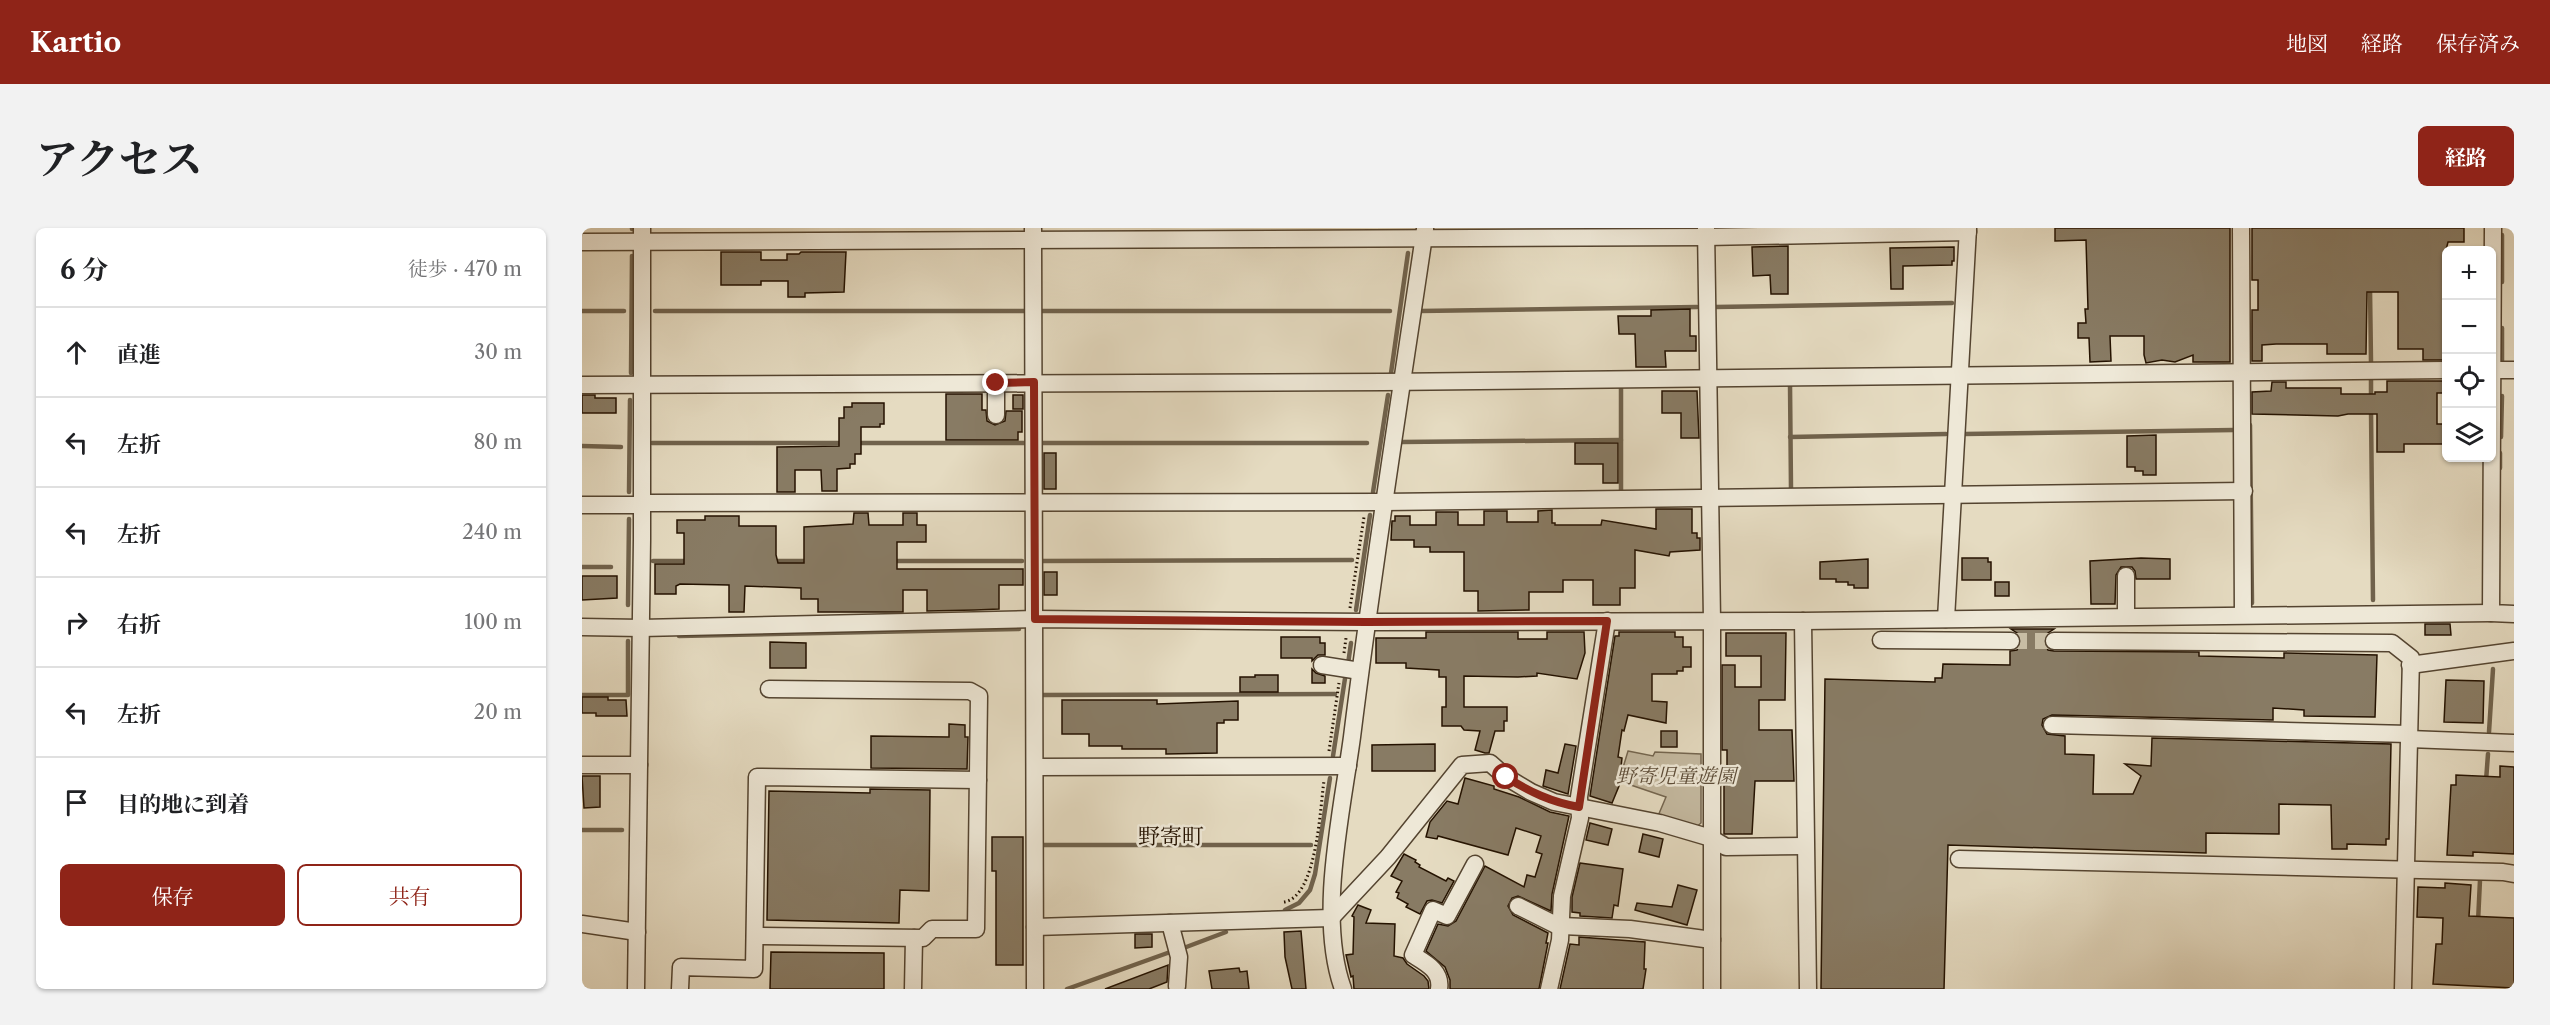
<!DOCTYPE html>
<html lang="ja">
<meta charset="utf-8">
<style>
body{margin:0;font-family:"Libre Caslon Text","Noto Serif JP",serif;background:#f2f2f2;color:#202124}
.controls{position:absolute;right:18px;top:18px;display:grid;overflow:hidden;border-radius:9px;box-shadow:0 2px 4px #0004}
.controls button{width:54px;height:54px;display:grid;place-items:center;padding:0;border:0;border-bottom:2px solid #e0e0e0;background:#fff;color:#202124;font:30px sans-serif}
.stop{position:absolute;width:18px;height:18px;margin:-14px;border:4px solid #8f2418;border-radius:50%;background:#fff}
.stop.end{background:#8f2418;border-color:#fff;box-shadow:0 2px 6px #0008}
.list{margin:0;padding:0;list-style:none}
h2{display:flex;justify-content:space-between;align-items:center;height:78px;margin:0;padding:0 24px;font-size:26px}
h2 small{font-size:20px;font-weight:400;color:#757577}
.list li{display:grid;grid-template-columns:39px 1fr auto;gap:18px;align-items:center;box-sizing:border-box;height:90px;padding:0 24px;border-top:2px solid #e0e0e0}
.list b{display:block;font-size:22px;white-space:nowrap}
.list em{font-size:20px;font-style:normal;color:#757577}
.actions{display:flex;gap:12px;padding:18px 24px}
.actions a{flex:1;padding:14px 0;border:2px solid #8f2418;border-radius:9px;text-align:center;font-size:21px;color:#8f2418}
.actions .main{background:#8f2418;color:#fff}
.icon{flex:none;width:33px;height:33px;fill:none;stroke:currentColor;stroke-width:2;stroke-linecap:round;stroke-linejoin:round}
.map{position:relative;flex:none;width:1932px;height:761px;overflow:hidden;border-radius:9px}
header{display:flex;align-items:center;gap:36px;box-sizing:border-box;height:84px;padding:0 30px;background:#8f2418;color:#fff}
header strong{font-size:28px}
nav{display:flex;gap:33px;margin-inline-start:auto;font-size:21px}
.intro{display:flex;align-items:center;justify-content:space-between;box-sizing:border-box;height:144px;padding:0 36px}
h1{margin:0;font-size:42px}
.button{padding:15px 27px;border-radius:9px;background:#8f2418;color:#fff;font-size:21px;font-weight:700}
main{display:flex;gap:36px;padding:0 36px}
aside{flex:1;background:#fff;border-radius:9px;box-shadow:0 2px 4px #0004}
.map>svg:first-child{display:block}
</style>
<header>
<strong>Kartio</strong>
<nav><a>地図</a><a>経路</a><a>保存済み</a></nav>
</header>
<div class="intro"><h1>アクセス</h1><a class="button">経路</a></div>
<main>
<aside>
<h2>6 分<small>徒歩 · 470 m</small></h2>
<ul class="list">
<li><svg class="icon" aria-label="ahead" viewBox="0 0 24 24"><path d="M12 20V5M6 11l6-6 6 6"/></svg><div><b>直進</b></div><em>30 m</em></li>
<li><svg class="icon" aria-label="left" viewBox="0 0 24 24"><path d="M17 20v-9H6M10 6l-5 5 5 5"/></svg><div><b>左折</b></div><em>80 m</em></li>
<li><svg class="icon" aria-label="left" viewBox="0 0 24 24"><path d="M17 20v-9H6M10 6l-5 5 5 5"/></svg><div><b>左折</b></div><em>240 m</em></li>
<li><svg class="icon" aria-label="right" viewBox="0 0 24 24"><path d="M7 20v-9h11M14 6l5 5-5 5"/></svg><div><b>右折</b></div><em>100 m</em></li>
<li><svg class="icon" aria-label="left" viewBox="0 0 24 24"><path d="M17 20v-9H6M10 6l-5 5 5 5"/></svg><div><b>左折</b></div><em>20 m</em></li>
<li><svg class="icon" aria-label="arrive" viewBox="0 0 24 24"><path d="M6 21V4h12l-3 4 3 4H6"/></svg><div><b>目的地に到着</b></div></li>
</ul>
<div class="actions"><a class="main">保存</a><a>共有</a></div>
</aside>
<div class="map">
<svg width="1932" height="761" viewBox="0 0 1932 761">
<rect width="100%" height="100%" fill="#e5dbc1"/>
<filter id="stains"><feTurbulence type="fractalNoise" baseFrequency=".00333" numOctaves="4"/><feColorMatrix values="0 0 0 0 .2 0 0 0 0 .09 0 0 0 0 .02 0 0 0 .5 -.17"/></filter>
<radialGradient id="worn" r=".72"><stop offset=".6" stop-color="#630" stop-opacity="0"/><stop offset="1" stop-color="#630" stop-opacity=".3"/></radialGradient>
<!-- green -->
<polygon fill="#c4b9a0" stroke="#746650" stroke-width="1.5" points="1046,523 1071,528 1073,524 1119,526 1119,595 1113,600 1076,588 1084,569 1037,553"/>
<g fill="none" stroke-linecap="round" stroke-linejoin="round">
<!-- stream -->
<g stroke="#70624c" stroke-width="4.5">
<polyline points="50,1 50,0"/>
<polyline points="1920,7 1920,54"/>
<polyline points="1788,60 1789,134"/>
<polyline points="1133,79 1370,75"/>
<polyline points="0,83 42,83"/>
<polyline points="73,83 442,83"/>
<polyline points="460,83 808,83"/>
<polyline points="838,83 1115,79"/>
<polyline points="1920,100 1920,133"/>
<polyline points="49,145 50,28"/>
<polyline points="809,145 826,25"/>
<polyline points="1789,150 1789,171"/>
<polyline points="1208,156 1209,261"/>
<polyline points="1039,158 1039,264"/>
<polyline points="1789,182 1791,372"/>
<polyline points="1668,197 1670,375"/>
<polyline points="1382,206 1652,202"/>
<polyline points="1208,209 1364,206"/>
<polyline points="1919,209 1920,168"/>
<polyline points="819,214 1039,212"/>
<polyline points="70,215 262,215"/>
<polyline points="273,215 442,215"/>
<polyline points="460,215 785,215"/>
<polyline points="0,218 39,219"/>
<polyline points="1918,240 1918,225"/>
<polyline points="47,264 48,172"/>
<polyline points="791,264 806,167"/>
<polyline points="71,333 107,333"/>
<polyline points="190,333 227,333"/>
<polyline points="310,333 440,333"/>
<polyline points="459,333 770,332"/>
<polyline points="0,339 29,339"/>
<polyline points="46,377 47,291"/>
<polyline points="774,382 788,287"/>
<polyline points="97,408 437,401"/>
<polyline points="766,436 769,415"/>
<polyline points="0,467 46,467 46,413"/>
<polyline points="461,467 753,466"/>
<polyline points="1907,504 1911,441"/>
<polyline points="751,528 764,444"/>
<polyline points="1904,553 1906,526"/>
<polyline points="0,602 40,602"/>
<polyline points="462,617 729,617"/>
<polyline points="703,682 717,675 728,662 733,646 748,550"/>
<polyline points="1896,694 1898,652"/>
<polyline points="599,721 644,704"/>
<polyline points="485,761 591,723"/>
</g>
</g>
<!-- building -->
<g fill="#887b64" stroke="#241200" stroke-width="1.5">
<polygon points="1473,0 1648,0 1648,134 1611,134 1611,127 1593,134 1580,132 1564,135 1562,127 1562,108 1528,108 1529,133 1508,134 1507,110 1496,110 1496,95 1504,95 1503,81 1506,81 1504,12 1473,13"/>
<polygon points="1670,0 1882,0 1882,14 1866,14 1864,22 1864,132 1841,132 1841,121 1816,121 1816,64 1785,64 1784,126 1745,126 1745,116 1694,116 1680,117 1680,133 1670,133 1670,82 1676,82 1676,52 1670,52"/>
<polygon points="1206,18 1206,66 1189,66 1188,47 1171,48 1170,19"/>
<polygon points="1372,19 1372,33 1370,33 1370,37 1321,38 1321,61 1309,61 1308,20"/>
<polygon points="139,24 179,24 179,32 205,32 205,26 217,26 219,24 264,24 262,64 223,65 223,69 206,69 206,53 179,53 179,57 139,57"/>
<polygon points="1108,81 1108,108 1114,108 1114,123 1083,123 1084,139 1054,139 1053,106 1037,106 1036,88 1069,88 1069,82"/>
<polygon points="1864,153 1864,165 1855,165 1855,196 1861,196 1861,216 1822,216 1822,224 1795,224 1795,186 1766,186 1756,188 1670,186 1670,164 1689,163 1690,154 1704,154 1704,160 1759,160 1759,166 1793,166 1793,164 1805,164 1805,153"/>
<polygon points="1080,163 1115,163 1117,210 1099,210 1099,185 1080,185"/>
<polygon points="364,166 400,166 400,182 404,182 405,193 413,197 423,193 424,183 440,183 440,204 436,204 436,212 364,212"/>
<polygon points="0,167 13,167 13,170 34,170 34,185 0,185"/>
<rect x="431" y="167" width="10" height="14"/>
<polygon points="270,175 302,175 302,196 298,196 298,199 279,199 279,226 273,226 273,236 268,236 268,240 255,241 255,263 240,263 239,242 213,242 213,264 195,264 195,219 257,218 257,190 262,190 262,179 270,179"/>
<polygon points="1574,207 1574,247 1561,247 1561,243 1553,243 1553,239 1545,239 1545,208"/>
<polygon points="993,215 1036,215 1036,255 1021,255 1021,236 993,236"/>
<rect x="462" y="225" width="12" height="36"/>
<polygon points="1074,281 1110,281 1110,305 1115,305 1115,310 1118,310 1118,322 1088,324 1087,328 1053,322 1053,360 1038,360 1038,377 1011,377 1011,352 981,352 981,364 947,364 947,382 896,383 896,363 882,363 882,324 848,324 848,319 832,319 832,312 809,312 810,293 813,293 813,288 828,288 828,297 854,297 854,284 876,284 876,297 902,297 902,283 925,283 925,294 956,294 956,283 970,282 970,295 973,295 973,297 1019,297 1020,292 1074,301"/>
<polygon points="272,285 286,285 287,297 321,297 321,285 335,285 335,297 344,297 344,314 315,314 315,341 441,341 441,357 417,357 417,381 393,382 345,383 345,362 321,362 321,384 236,384 236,371 219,371 219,360 163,358 162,384 147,384 147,357 98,356 94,358 94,366 73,366 73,336 102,336 102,305 95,305 95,292 123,292 123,288 157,288 157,298 194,298 194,327 196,335 222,335 222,299 271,296"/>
<polygon points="1380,330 1406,330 1406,334 1409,334 1409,352 1380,352"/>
<polygon points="1559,330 1588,331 1588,351 1554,351 1553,343 1550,339 1539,339 1534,347 1533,376 1509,376 1508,333"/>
<polygon points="1286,331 1286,360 1272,360 1272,357 1266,357 1266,354 1254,354 1254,351 1238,351 1238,334"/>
<rect x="462" y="344" width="13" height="23"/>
<polygon points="0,348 35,348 35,370 0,372"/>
<rect x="1413" y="354" width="14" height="14"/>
<polygon points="1843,396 1868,396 1869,407 1843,407"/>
<polygon points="1429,401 1472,401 1463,407 1462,414 1466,422 1472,423 1617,424 1617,428 1702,430 1702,425 1795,427 1793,489 1722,488 1722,482 1691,480 1691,492 1470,487 1461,491 1460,497 1465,506 1483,508 1483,526 1512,527 1511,566 1551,566 1559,548 1543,536 1569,538 1570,510 1809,516 1807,611 1804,611 1804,617 1765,616 1765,621 1750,621 1749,577 1697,576 1697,606 1624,605 1624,625 1366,617 1362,761 1239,761 1243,451 1353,454 1353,450 1360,450 1361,436 1428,437 1428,423 1435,422 1439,414 1438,407"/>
<polygon points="844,404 936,404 936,411 965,411 965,404 1002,404 1003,425 995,451 955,445 955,448 936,449 882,448 882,479 925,479 925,493 922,493 922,503 913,503 907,525 903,525 893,522 898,503 882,502 879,498 860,498 860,479 864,479 864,449 857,449 857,442 824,440 824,435 794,435 794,410 844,410"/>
<polygon points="1037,404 1093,404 1093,409 1101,409 1101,419 1109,419 1109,439 1101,439 1101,443 1095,443 1095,446 1070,446 1070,473 1085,474 1084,495 1046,487 1042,503 1040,502 1036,529 1040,530 1037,558 1030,575 1008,568 1033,408 1037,408"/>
<polygon points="1144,405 1204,405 1203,472 1177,472 1177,502 1210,502 1212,553 1173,553 1170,606 1142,606 1142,557 1145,557 1145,522 1140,522 1140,437 1153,437 1153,459 1179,459 1179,428 1144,428"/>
<polygon points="699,409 738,409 738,415 743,415 743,427 736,427 730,433 730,430 699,430"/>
<polygon points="188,414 224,415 224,440 188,440"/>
<polygon points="730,441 734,445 743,448 743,455 730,455"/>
<polygon points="673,447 696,447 696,464 658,464 658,449 673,449"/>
<polygon points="1864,452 1902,453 1901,495 1862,494"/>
<polygon points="0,469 26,469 26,472 44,472 45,488 14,488 14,485 0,485"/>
<polygon points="480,472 575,472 575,476 656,473 656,492 642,492 642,495 635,495 635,525 584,526 584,521 540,521 540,518 507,518 507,506 480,506"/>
<polygon points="367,496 383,497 383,509 386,509 385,541 289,540 289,508 367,509"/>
<rect x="1079" y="503" width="16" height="16"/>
<polygon points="853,516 853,543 790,543 790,517"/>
<polygon points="983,516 994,518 986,566 961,558 964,542 976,545"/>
<polygon points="1918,538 1932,539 1932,626 1891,624 1891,628 1865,627 1869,557 1874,557 1874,547 1918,549"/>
<polygon points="0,548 18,548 18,579 2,580"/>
<polygon points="883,550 912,558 912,561 937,569 968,584 987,588 970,666 969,683 936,668 930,670 926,678 931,687 966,705 964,715 966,715 957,761 868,761 868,752 863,739 844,723 856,696 866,698 874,693 903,638 942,659 945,647 953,649 960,626 954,624 959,608 934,600 926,627 856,608 855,611 844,609 848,594 865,573 876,576"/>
<polygon points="288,561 348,562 347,663 318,662 317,695 185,692 187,563 288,565"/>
<polygon points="1008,595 1030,601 1026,617 1004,612"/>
<polygon points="1061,606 1081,611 1077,629 1057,624"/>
<polygon points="410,609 441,609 441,737 414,737 414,643 410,643"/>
<polygon points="822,626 834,632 833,634 838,637 837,639 864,653 866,650 872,653 860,675 850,672 845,673 838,686 824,679 826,676 815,670 817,665 814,664 820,653 809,648"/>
<polygon points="998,635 1041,641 1036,678 1032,677 1030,690 998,688 998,685 990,684 990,669"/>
<polygon points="1863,655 1889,657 1887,688 1932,690 1932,760 1851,756 1854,716 1860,716 1861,690 1835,689 1836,659 1863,660"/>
<polygon points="1096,657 1115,662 1105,697 1053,682 1055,675 1090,679"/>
<polygon points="776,677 789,682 784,695 813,696 812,728 821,730 825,736 842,748 846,753 847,761 772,761 771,748 769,749 764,727 771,726 772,689 770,688"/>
<polygon points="719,703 724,761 710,761 703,729 702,704"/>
<polygon points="553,706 570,706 570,719 553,720"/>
<polygon points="997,709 1063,714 1062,741 1064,741 1061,761 978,761 988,716 997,717"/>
<polygon points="189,724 302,725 302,761 188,761"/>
<polygon points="586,737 585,754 567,761 523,761"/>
<polygon points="657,740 658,744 665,743 667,761 630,761 627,743"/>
</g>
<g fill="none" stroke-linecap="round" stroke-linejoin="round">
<!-- minor-tunnel -->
<polyline stroke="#c8bda4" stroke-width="16" stroke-dasharray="16 8" stroke-linecap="butt" points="1429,413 1472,413"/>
<defs>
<g id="minor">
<polyline points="1124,0 1130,392 1130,761"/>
<polyline points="1659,0 1661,387"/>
<polyline points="1911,0 1909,385 1932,386"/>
<polyline points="451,1 453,761"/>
<polyline points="0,14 1124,9 1386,4"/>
<polyline points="1910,142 1932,142"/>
<polyline points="414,155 414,187"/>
<polyline points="0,157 802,154 1864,142"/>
<polyline points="60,275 802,274 1662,263"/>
<polyline points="0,277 60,277"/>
<polyline points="1544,348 1544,388"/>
<polyline points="1364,391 1386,0"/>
<polyline points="1221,393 1226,761"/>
<polyline points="0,399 59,400 453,391 784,394 1221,393 1909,385"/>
<polyline points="1299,412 1429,413"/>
<polyline points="1472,413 1810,415 1829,430 1821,761"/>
<polyline points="740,437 778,443"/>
<polyline points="1828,437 1932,423"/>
<polyline points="1470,497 1827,506"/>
<polyline points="1827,511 1932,515"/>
<polyline points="0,537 57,537"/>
<polyline points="453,539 766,538"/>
<polyline points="1377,631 1921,644 1932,646"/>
<polyline points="936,678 980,700"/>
<polyline points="588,695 597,729 595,758"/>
<polyline points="0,696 55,704"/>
<polyline points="980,698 1048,701 1130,712"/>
<polyline points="453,699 749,690 806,629 880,537 908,535 924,549 949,564 972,574 1078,595 1129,610 1144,619 1223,618"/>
<polyline points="173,708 341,710 350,701 394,701 397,468 388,463 187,461"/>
<polyline points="54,761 60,312 60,0"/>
<polyline points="98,761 99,739 172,741 175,549 396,552"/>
<polyline points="331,761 332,710"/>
<path d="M761 761C735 689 760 584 770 509 791 339 818 170 843 1"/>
<path d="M857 761C860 743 844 735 831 727L851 682 865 688 893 636"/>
<polyline points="967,761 978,712 980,668 998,590 997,569 1025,393"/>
</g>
</defs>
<!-- minor casing -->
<use href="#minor" stroke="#544430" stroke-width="19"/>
<!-- path -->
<g stroke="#241200" stroke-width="3" stroke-dasharray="1.5 3" stroke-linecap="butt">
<polyline points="768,380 782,289"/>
<polyline points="762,425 764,410"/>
<polyline points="747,523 757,455"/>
<path d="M702 674C735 669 738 580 742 553"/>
</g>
<!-- minor -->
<use href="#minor" stroke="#eee8d7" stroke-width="16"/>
</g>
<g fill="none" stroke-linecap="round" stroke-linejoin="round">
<!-- route -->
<path stroke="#8f2418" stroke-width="8" d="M414 155 452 154 453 391 784 394 1025 393 997 579C969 574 948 564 924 549"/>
</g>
<g text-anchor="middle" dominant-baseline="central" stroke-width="5" stroke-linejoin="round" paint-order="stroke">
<!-- park labels -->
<g font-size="20" font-style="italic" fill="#5c4c38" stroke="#eee8d7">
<text x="1094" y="548">野寄児童遊園</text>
</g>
<!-- quarter labels -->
<g font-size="22" fill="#241200" stroke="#eee8d7">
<text x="589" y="608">野寄町</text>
</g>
</g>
<rect width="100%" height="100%" filter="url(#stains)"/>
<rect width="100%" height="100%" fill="url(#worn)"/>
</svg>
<div class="controls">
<button>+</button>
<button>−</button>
<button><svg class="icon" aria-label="locate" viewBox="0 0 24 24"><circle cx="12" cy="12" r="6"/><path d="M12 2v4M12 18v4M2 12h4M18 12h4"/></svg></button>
<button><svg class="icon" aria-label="layers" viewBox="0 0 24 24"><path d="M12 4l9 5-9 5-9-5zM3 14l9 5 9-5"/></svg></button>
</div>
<div class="stop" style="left:924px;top:549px"></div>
<div class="stop end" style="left:414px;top:155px"></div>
</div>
</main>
